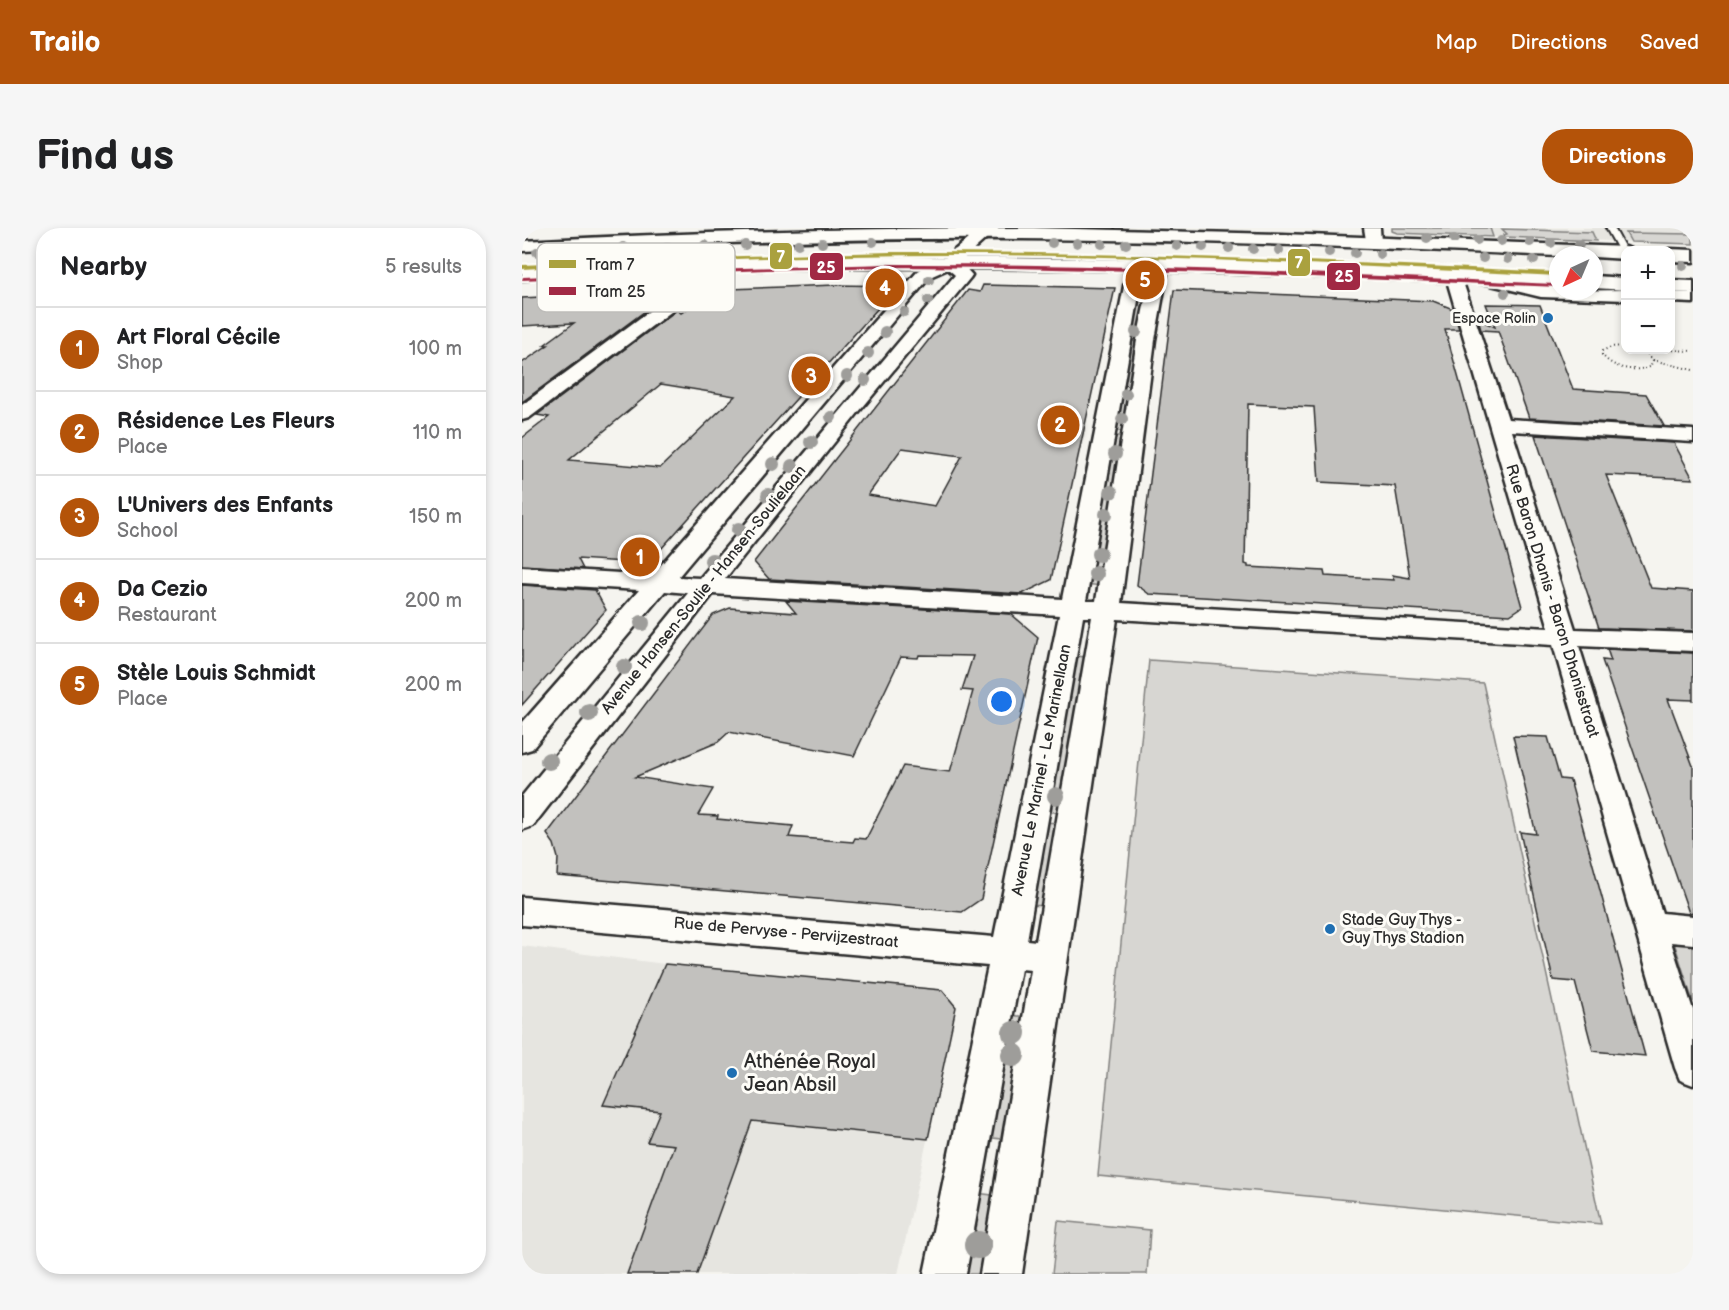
<!DOCTYPE html>
<meta charset="utf-8">
<style>
body{margin:0;font-family:"Balsamiq Sans",sans-serif;background:#f6f6f6;color:#202124}
.controls{position:absolute;right:18px;top:18px;display:grid;overflow:hidden;border-radius:12px;box-shadow:0 3px 9px #0003}
.controls button{width:54px;height:54px;display:grid;place-items:center;padding:0;border:0;border-bottom:2px solid #e0e0e0;background:#fff;color:#202124;font:30px sans-serif}
.compass{position:absolute;left:1027px;top:18px;width:54px;height:54px;border-radius:50%;background:#fff;box-shadow:0 3px 9px #0003;rotate:224deg}
.you{position:absolute;left:480px;top:474px;width:21px;height:21px;margin:-15px;border:4px solid #fff;border-radius:50%;background:#1a73e8;box-shadow:0 0 0 9px #1a73e833}
.badge{display:grid;place-items:center;width:39px;height:39px;border-radius:50%;background:#b45309;color:#fff;font-size:20px;font-weight:700}
.pin{position:absolute;translate:-50% -50%;border:3px solid #fff;box-shadow:0 2px 6px #0006}
.list{margin:0;padding:0;list-style:none}
h2{display:flex;justify-content:space-between;align-items:center;height:78px;margin:0;padding:0 24px;font-size:26px}
h2 small{font-size:20px;font-weight:400;color:#757577}
.list li{display:grid;grid-template-columns:39px 1fr auto;gap:18px;align-items:center;box-sizing:border-box;height:84px;padding:0 24px;border-top:2px solid #e0e0e0}
.list b{display:block;font-size:22px;white-space:nowrap}
.list p{margin:0;font-size:20px;white-space:nowrap;color:#757577}
.list em{font-size:20px;font-style:normal;color:#757577}
.map{position:relative;flex:none;width:1171px;height:1046px;overflow:hidden;border-radius:24px}
header{display:flex;align-items:center;gap:36px;box-sizing:border-box;height:84px;padding:0 30px;background:#b45309;color:#fff}
header strong{font-size:28px}
nav{display:flex;gap:33px;margin-inline-start:auto;font-size:21px}
.intro{display:flex;align-items:center;justify-content:space-between;box-sizing:border-box;height:144px;padding:0 36px}
h1{margin:0;font-size:42px}
.button{padding:15px 27px;border-radius:24px;background:#b45309;color:#fff;font-size:21px;font-weight:700}
main{display:flex;gap:36px;padding:0 36px}
aside{flex:1;background:#fff;border-radius:24px;box-shadow:0 3px 9px #0003}
.map>svg:first-child{display:block}
</style>
<header>
<strong>Trailo</strong>
<nav><a>Map</a><a>Directions</a><a>Saved</a></nav>
</header>
<div class="intro"><h1>Find us</h1><a class="button">Directions</a></div>
<main>
<aside>
<h2>Nearby<small>5 results</small></h2>
<ul class="list">
<li><span class="badge">1</span><div><b>Art Floral Cécile</b><p>Shop</p></div><em>100 m</em></li>
<li><span class="badge">2</span><div><b>Résidence Les Fleurs</b><p>Place</p></div><em>110 m</em></li>
<li><span class="badge">3</span><div><b>L'Univers des Enfants</b><p>School</p></div><em>150 m</em></li>
<li><span class="badge">4</span><div><b>Da Cezio</b><p>Restaurant</p></div><em>200 m</em></li>
<li><span class="badge">5</span><div><b>Stèle Louis Schmidt</b><p>Place</p></div><em>200 m</em></li>
</ul>
</aside>
<div class="map">
<svg width="1171" height="1046" viewBox="0 0 1171 1046">
<rect width="100%" height="100%" fill="#f5f4ef"/>
<filter id="ink" filterUnits="userSpaceOnUse"><feTurbulence type="fractalNoise" baseFrequency=".0167" numOctaves="2"/><feDisplacementMap in="SourceGraphic" scale="12" xChannelSelector="R" yChannelSelector="G"/><feConvolveMatrix kernelMatrix="1 2 1 2 8 2 1 2 1" color-interpolation-filters="sRGB"/></filter>
<g filter="url(#ink)">
<!-- built -->
<g fill="#e6e5e0">
<polygon points="870,0 1171,0 1171,16 870,5"/>
<polygon points="0,718 143,736 420,762 434,779 376,1046 0,1046"/>
</g>
<!-- green -->
<g fill="#d7d6d2" stroke="#81807e" stroke-width="1.5">
<polygon points="870,0 968,0 971,9 875,5 870,3"/>
<polygon points="980,1 1070,4 1074,13 983,9 982,7 985,6"/>
<polygon points="1104,5 1171,6 1171,16 1109,14"/>
<polygon points="618,51 628,52 618,110 608,109"/>
<polygon points="608,113 618,113 603,203 591,203"/>
<polygon points="590,208 602,208 580,358 563,356"/>
<polygon points="551,428 565,429 540,585 523,583"/>
<polygon points="627,432 961,455 1079,996 576,948"/>
<polygon points="520,594 538,595 525,678 505,677"/>
<polygon points="1150,708 1171,709 1171,774"/>
<polygon points="486,787 506,789 487,912 463,909"/>
<polygon points="454,965 478,968 465,1046 439,1046"/>
<polygon points="536,993 628,1002 625,1046 530,1046"/>
</g>
<!-- building -->
<g fill="#c2c1be" stroke="#2b2b2b" stroke-width="1.5" fill-rule="evenodd">
<path d="M314 57 376 58 129 332 119 335 56 331 61 341 0 337V210L27 189 15 187 155 82 159 85 190 65 208 61ZM139 156 213 168 138 240 47 232Z"/>
<path d="M461 57 593 60 529 352 500 366 247 351 232 334 446 62 458 64ZM380 220 440 228 413 278 346 267Z"/>
<path d="M652 62 911 73 931 81 937 101H923L1000 379 988 387 680 369 627 366 615 357ZM726 176 792 179 797 254 873 258 888 350 870 347 872 352 803 348 802 343 726 339V337L723 336Z"/>
<polygon points="117,64 130,64 138,72 0,174 0,135 26,117 22,117 52,95 0,98 0,70"/>
<polygon points="964,76 1018,77 1051,161 1124,166 1142,198 1007,190 976,103 959,102 956,91 973,99"/>
<polygon points="1013,207 1152,215 1171,251 1084,247 1129,360 1171,363 1171,403 1077,400"/>
<polygon points="0,357 73,362 84,382 0,477"/>
<path d="M264 373 489 386 516 409 459 671 440 684 35 648 36 630 32 616 25 606 191 387 208 380 274 385ZM397 427 451 428 440 462 451 463 428 544 381 538 344 611 333 610 331 614 267 609 271 598 195 591 196 588 176 587 191 561 113 549 196 514 207 504 332 528 379 429 396 430Z"/>
<polygon points="1085,421 1171,425 1171,472 1146,471 1171,538 1171,684 1167,685 1080,432 1089,433"/>
<polygon points="991,508 1026,509 1038,551 1048,552 1123,828 1071,823 1053,754 1031,752 998,604 1014,606"/>
<polygon points="143,736 420,762 434,779 406,911 230,893 175,1046 105,1046 152,917 125,914 138,883 81,877"/>
</g>
<g fill="none" stroke-linecap="round" stroke-linejoin="round">
<defs>
<polygon id="lane" points="1084,0 1092,0 1104,22 1104,27 1099,27"/>
<g id="street">
<path d="M459 0H476L438 34 450 47 448 50 336 185 203 351 540 371 606 38 614 33 622 38 564 373H574L615 112 630 39 638 34 646 39 633 112 599 375 1027 400 924 49 926 45H938L986 191 1171 202V214L990 203 1053 401 1171 405V423L1057 418 1140 685 1171 688V716L1149 714 1171 782V857L1158 852 1153 840 1031 417 595 391 500 1046H458L509 742 499 741 444 1046H402L466 738 0 697V669L472 709 537 387 191 366 11 598 0 602V568L166 365 143 363 10 521 0 524V495L117 362 0 355V339L130 347 396 43 422 31ZM426 41 433 47 178 350 156 349 408 49ZM561 389H570L514 713 505 712Z"/>
<polygon points="842,0 858,0 859,15 857,18 845,18"/>
<polygon points="190,32 198,37 189,54 7,190 0,192 0,177 176,47 184,34"/>
<polygon points="958,44 1019,59 1036,60 1036,63 1104,62 1104,72 1019,69 952,53 950,49 952,45"/>
<polygon points="1148,64 1171,65 1171,75 1148,74"/>
</g>
<g id="primary">
<path d="M512 0 760 6 1104 19 1111 22H1104V31L1072 29V27L1036 28C857 20 679 12 500 11 333 10 167 15 0 23V13C171 4 341 0 512 0Z"/>
<polygon points="1148,21 1171,22 1171,34 1148,33 1148,22 1144,22"/>
<path d="M388 29 648 32 1036 47V59C821 49 606 40 390 40 260 39 130 45 0 52V40L129 33Z"/>
<polygon points="1072,48 1104,50 1104,62 1072,60"/>
<polygon points="1148,52 1171,53 1171,65 1148,64"/>
</g>
</defs>
<!-- lane casing -->
<use href="#lane" stroke="#2b2b2b" stroke-width="4"/>
<!-- street casing -->
<use href="#street" stroke="#2b2b2b" stroke-width="5"/>
<!-- primary casing -->
<use href="#primary" stroke="#2b2b2b" stroke-width="5"/>
<!-- path -->
<g stroke="#2b2b2b" stroke-width="2" stroke-dasharray="1 3" stroke-linecap="butt">
<path d="M1104 118 1089 119 1080 123V127C1092 141 1111 144 1128 139L1131 132 1125 125 1117 122"/>
<polyline points="1147,122 1171,123"/>
<polyline points="1131,132 1171,142"/>
</g>
<!-- lane -->
<use href="#lane" fill="#fdfcf7" fill-rule="evenodd"/>
<!-- street -->
<use href="#street" fill="#fdfcf7" fill-rule="evenodd"/>
<!-- primary -->
<use href="#primary" fill="#fdfcf7" fill-rule="evenodd"/>
<defs>
<path id="tram-1" d="M367 24C590 23 813 34 1036 44V48C833 38 630 27 427 27 284 27 142 33 0 41V37L183 29Z"/>
<path id="tram-2" d="M367 36C590 35 812 46 1035 56L1036 59 695 45 490 40 367 39 245 42 0 52 1 49 184 41Z"/>
</defs>
<!-- tram-1 casing -->
<use href="#tram-1" stroke="#fdfcf7" stroke-width="5"/>
<!-- tram-2 casing -->
<use href="#tram-2" stroke="#fdfcf7" stroke-width="5"/>
<!-- tram-1 -->
<use href="#tram-1" fill="#aaa13e" fill-rule="evenodd"/>
<!-- tram-2 -->
<use href="#tram-2" fill="#a12944" fill-rule="evenodd"/>
</g>
<!-- trees -->
<g fill="#9e9d9a">
<circle cx="905" cy="10" r="5"/>
<circle cx="932" cy="11" r="5"/>
<circle cx="955" cy="12" r="5"/>
<circle cx="979" cy="13" r="5"/>
<circle cx="351" cy="14" r="5"/>
<circle cx="1008" cy="14" r="5"/>
<circle cx="300" cy="15" r="5"/>
<circle cx="530" cy="15" r="5"/>
<circle cx="555" cy="15" r="5"/>
<circle cx="1029" cy="15" r="5"/>
<circle cx="276" cy="16" r="5"/>
<circle cx="580" cy="16" r="5"/>
<circle cx="604" cy="16" r="5"/>
<circle cx="183" cy="17" r="5"/>
<circle cx="223" cy="17" r="5"/>
<circle cx="1057" cy="17" r="5"/>
<circle cx="655" cy="18" r="5"/>
<circle cx="101" cy="19" r="5"/>
<circle cx="146" cy="19" r="5"/>
<circle cx="681" cy="19" r="5"/>
<circle cx="707" cy="20" r="5"/>
<circle cx="731" cy="21" r="5"/>
<circle cx="757" cy="22" r="5"/>
<circle cx="782" cy="23" r="5"/>
<circle cx="15" cy="24" r="5"/>
<circle cx="807" cy="24" r="5"/>
<circle cx="833" cy="25" r="5"/>
<circle cx="858" cy="26" r="5"/>
<circle cx="961" cy="30" r="5"/>
<circle cx="986" cy="31" r="5"/>
<circle cx="1012" cy="32" r="5"/>
<circle cx="1161" cy="38" r="5"/>
<circle cx="407" cy="52" r="5"/>
<circle cx="622" cy="57" r="5"/>
<circle cx="983" cy="65" r="5"/>
<circle cx="406" cy="72" r="5"/>
<circle cx="382" cy="84" r="5"/>
<circle cx="363" cy="104" r="6"/>
<circle cx="614" cy="104" r="6"/>
<circle cx="346" cy="125" r="6"/>
<circle cx="325" cy="148" r="6"/>
<circle cx="343" cy="152" r="6"/>
<circle cx="604" cy="166" r="6"/>
<circle cx="309" cy="189" r="6"/>
<circle cx="600" cy="191" r="6"/>
<circle cx="289" cy="214" r="7"/>
<circle cx="593" cy="226" r="7"/>
<circle cx="251" cy="236" r="7"/>
<circle cx="270" cy="238" r="7"/>
<circle cx="589" cy="264" r="7"/>
<circle cx="246" cy="267" r="7"/>
<circle cx="584" cy="286" r="7"/>
<circle cx="217" cy="302" r="8"/>
<circle cx="577" cy="326" r="8"/>
<circle cx="190" cy="333" r="8"/>
<circle cx="574" cy="346" r="8"/>
<circle cx="120" cy="395" r="8"/>
<circle cx="102" cy="439" r="8"/>
<circle cx="67" cy="485" r="9"/>
<circle cx="27" cy="533" r="9"/>
<circle cx="534" cy="568" r="9"/>
<circle cx="492" cy="805" r="12"/>
<circle cx="491" cy="827" r="12"/>
<circle cx="456" cy="1017" r="14"/>
</g>
</g>
<!-- markers -->
<g fill="#1f6fb2" stroke="#fdfcf7" stroke-width="2">
<circle cx="1026" cy="90" r="6"/>
<circle cx="808" cy="701" r="6"/>
<circle cx="210" cy="845" r="6"/>
</g>
<g text-anchor="middle" dominant-baseline="central" stroke-width="6" stroke-linejoin="round" paint-order="stroke">
<!-- far-poi labels -->
<g font-size="14" fill="#2b2b2b" stroke="#fdfcf7" text-anchor="end">
<text x="1014" y="90">Espace Rolin</text>
</g>
<!-- street labels -->
<g font-size="16" fill="#2b2b2b" stroke="#fdfcf7">
<text transform="translate(182 362) rotate(-51)">Avenue Hansen-Soulie - Hansen-Soulielaan</text>
<text transform="translate(1030 373) rotate(73)">Rue Baron Dhanis - Baron Dhanisstraat</text>
<text transform="translate(520 542) rotate(-79)">Avenue Le Marinel - Le Marinellaan</text>
<text transform="translate(264 705) rotate(5)">Rue de Pervyse - Pervijzestraat</text>
</g>
<!-- poi labels -->
<g font-size="16" fill="#2b2b2b" stroke="#fdfcf7" text-anchor="start">
<text x="820" y="692">Stade Guy Thys -<tspan x="820" dy="18">Guy Thys Stadion</tspan></text>
</g>
<!-- near-poi labels -->
<g font-size="20" fill="#2b2b2b" stroke="#fdfcf7" text-anchor="start">
<text x="222" y="834">Athénée Royal<tspan x="222" dy="23">Jean Absil</tspan></text>
</g>
</g>
<!-- legend -->
<rect x="15" y="15" width="198" height="69" rx="9" fill="#fdfcf7" stroke="#bebdba" stroke-width="1.5"/>
<rect x="27" y="32" width="27" height="8" fill="#aaa13e"/>
<rect x="27" y="59" width="27" height="8" fill="#a12944"/>
<g font-size="16" fill="#2b2b2b">
<text x="64" y="42">Tram 7</text>
<text x="64" y="69">Tram 25</text>
</g>
<g stroke="#fdfcf7" stroke-width="2">
<rect x="247" y="14" width="24" height="28" rx="6" fill="#aaa13e"/>
<rect x="765" y="20" width="24" height="29" rx="6" fill="#aaa13e"/>
<rect x="287" y="24" width="35" height="29" rx="6" fill="#a12944"/>
<rect x="804" y="34" width="35" height="29" rx="6" fill="#a12944"/>
</g>
<g font-size="16" text-anchor="middle" font-weight="bold" fill="#fff">
<text x="259" y="34">7</text>
<text x="777" y="40">7</text>
<text x="304" y="45">25</text>
<text x="822" y="54">25</text>
</g>
</svg>
<div class="controls">
<button>+</button>
<button>−</button>
</div>
<svg class="compass" viewBox="-18 -18 36 36"><path d="M0-13l5 13h-10z" fill="#e53935"/><path d="M0 13l5-13h-10z" fill="#757577"/></svg>
<div class="you"></div>
<div class="pin badge" style="left:118px;top:329px">1</div>
<div class="pin badge" style="left:538px;top:197px">2</div>
<div class="pin badge" style="left:289px;top:148px">3</div>
<div class="pin badge" style="left:363px;top:60px">4</div>
<div class="pin badge" style="left:623px;top:52px">5</div>
</div>
</main>
